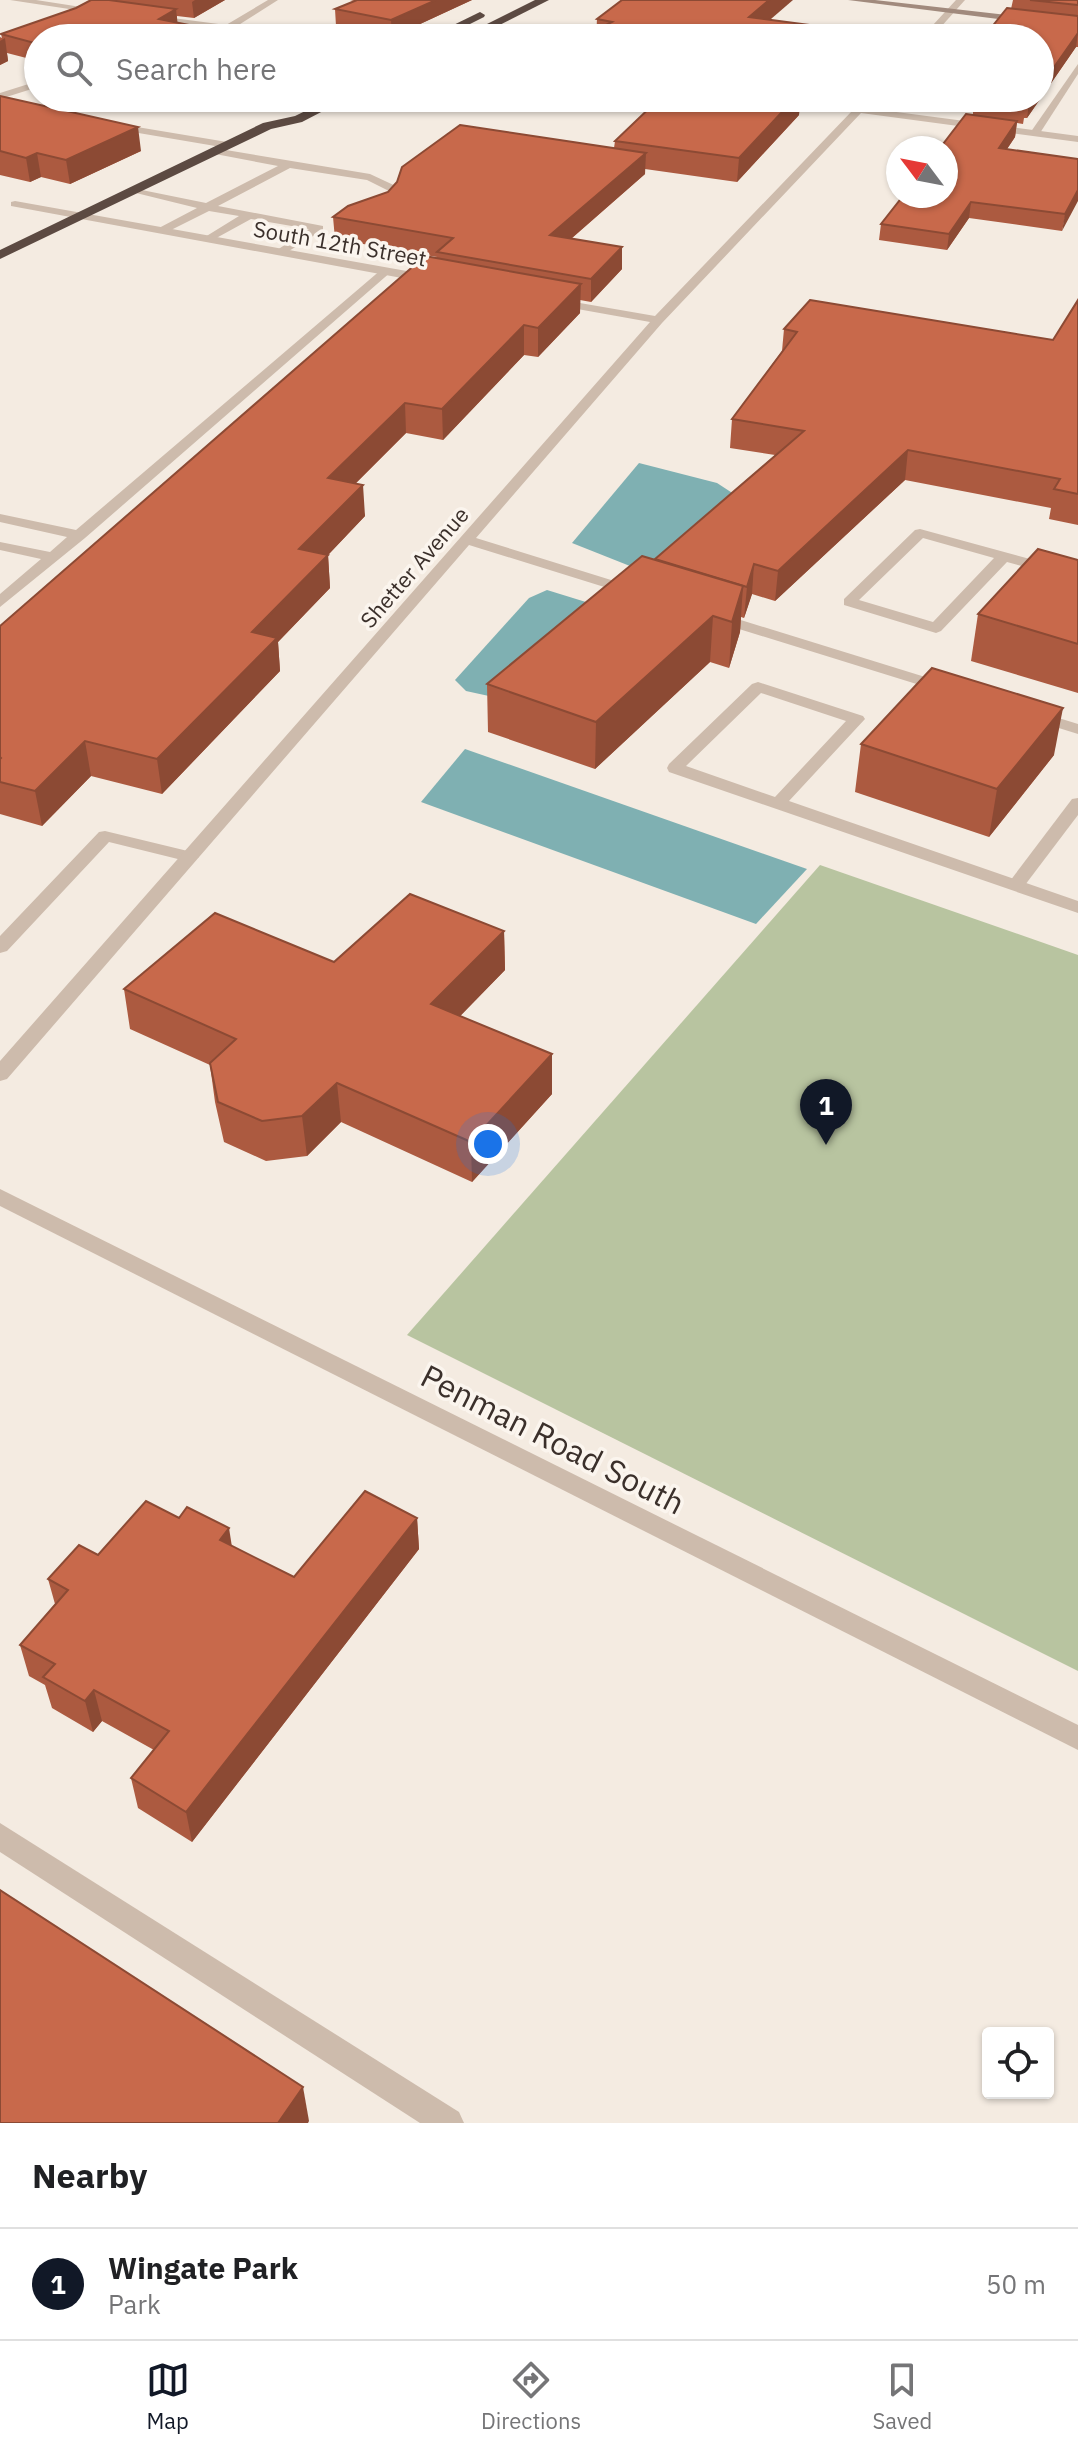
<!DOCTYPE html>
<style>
body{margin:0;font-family:"IBM Plex Sans",sans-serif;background:#f2f2f2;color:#202124}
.controls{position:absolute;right:24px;bottom:24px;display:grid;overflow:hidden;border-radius:8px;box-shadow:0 2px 6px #0004}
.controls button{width:72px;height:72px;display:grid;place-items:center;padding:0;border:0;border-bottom:2px solid #e0e0e0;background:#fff;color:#202124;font:40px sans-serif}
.compass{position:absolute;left:886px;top:136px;width:72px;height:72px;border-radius:50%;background:#fff;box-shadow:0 2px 6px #0004;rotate:302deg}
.you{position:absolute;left:488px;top:1144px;width:28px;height:28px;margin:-20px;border:6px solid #fff;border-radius:50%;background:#1a73e8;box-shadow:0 0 0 12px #1a73e833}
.badge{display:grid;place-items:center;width:52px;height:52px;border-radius:50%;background:#111827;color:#fff;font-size:26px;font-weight:700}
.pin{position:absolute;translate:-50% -66px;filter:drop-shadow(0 2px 4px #0008)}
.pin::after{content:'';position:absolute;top:42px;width:28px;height:24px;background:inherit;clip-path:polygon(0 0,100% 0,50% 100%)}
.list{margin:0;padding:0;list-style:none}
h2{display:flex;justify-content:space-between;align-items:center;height:104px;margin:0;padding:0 32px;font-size:34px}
h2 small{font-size:26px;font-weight:400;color:#757577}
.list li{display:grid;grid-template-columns:52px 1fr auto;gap:24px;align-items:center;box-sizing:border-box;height:112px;padding:0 32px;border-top:2px solid #e0e0e0}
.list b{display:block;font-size:30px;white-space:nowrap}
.list p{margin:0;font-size:26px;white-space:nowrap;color:#757577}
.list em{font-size:26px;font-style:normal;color:#757577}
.icon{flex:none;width:44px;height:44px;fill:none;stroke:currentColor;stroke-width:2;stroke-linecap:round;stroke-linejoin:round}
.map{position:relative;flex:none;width:1078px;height:2123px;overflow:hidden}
.search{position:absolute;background:#fff;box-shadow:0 2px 6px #0004;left:24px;right:24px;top:24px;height:88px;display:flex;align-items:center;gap:20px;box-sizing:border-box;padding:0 28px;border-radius:44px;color:#757577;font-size:30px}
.sheet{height:216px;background:#fff}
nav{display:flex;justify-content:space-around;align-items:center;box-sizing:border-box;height:112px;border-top:2px solid #e0e0e0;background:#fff;font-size:22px;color:#757577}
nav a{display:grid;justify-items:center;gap:4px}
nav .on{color:#111827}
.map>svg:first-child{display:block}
</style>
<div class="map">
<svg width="1078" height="2123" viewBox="0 0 1078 2123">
<rect width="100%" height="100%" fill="#f4ebe1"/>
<!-- green -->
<polygon fill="#b8c4a0" points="820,865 1078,955 1078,1671 407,1335"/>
<!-- water -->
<g fill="#7fb0b2">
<polygon points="639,463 717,483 740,498 674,562 635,568 572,543"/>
<polygon points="547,590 615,611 498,698 466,691 455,680 529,598"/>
<polygon points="465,749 807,869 756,924 421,802"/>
</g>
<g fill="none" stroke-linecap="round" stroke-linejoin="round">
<!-- lane -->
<g fill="#cdbbac" fill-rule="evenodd">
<polygon points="1078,64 1078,74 1040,133 1031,135 1030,133"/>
<polygon points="214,148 370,174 400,188 402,196 386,209 380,206 391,195 391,192 367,180 290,168 218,206 323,226 323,230 284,254 274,252 309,229 251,219 209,242 203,239 205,237 239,216 209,211 165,233 157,233 157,229 197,208 132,192 132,188 206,203 278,166 210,153 210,149"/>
<polygon points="382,269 392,271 85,538 0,607 0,594 41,559 0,550 0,542 50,552 67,537 0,522 0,514 76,530"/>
<path d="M920 529 1078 572V581L1007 562 941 631 936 633 844 605V599L915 530ZM923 538 994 558 933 622 859 600Z"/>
<path d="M758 682 863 716 865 719 789 801 1078 901V913L669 772 667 768 669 764 752 684ZM761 693 846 721 775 797 686 766Z"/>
<polygon points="105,831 196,853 199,857 190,862 109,842 7,951 0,953 0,936 99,832"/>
<polygon points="0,1823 459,2112 464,2123 420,2123 0,1852"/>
</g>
<!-- street -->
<g fill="#cdbbac" fill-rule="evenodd">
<polygon points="10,0 36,0 107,11 102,14"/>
<polygon points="268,0 278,0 237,26 313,38 228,31 202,38 187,38 214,29 145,18 150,15 226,25"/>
<polygon points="956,0 965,0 931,38 921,38"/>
<polygon points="38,81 38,87 0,99 0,93"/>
<polygon points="761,98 789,98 856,107 864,98 875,98 866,108 1078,136 1078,142 861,113 662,323 476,538 640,589 640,595 630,595 469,545 7,1079 0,1081 0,1061 650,322 555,305 549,301 551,298 655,316 851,112"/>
<polygon points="113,123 227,142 232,145 227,148 109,128 108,126"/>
<polygon points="15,201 429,275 435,279 429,283 11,206 11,202"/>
<polygon points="715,612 951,685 953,688 951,691 939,691 710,620 710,614"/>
<polygon points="1036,711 1078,724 1078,734 1030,719 1028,716"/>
<polygon points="1078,798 1078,815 1022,889 1010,889 1007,885 1010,881 1072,799"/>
<polygon points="0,1189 1078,1725 1078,1750 0,1206"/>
</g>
<!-- secondary -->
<polygon fill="#a18a7d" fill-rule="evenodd" points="848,0 875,0 1078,23 1078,29"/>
<!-- highway -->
<g fill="#5c4a42" fill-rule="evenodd">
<polygon points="535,0 549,0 474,38 459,38"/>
<polygon points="480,12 485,15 484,17 442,38 427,38"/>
<polygon points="332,98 348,98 302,122 271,129 0,259 0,250 263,123 295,116"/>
</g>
</g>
<!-- wall -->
<g fill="#ac5a40">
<polygon points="91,0 225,0 194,18 177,16 177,22 38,38 38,61 7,53 8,61 0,65 0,37 2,38 1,34 76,8"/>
<polygon points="350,0 472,0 392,37 336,26 335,9 355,1"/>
<polygon points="1013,0 1078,0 1078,47 1076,47 1027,118 1024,118 1023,124 1017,123 1015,137 1007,149 1078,159 1062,231 969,218 947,250 879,240 881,224 973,115 973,111 938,107 939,98 1040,98 1011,9"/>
<polygon points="597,19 770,20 817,26 816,38 596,38"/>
<polygon points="0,96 141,151 70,184 41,177 30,182 0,175"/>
<polygon points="177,98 243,98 224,110"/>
<polygon points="799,115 737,182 645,169 645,174 571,239 622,247 622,269 591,302 580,300 580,313 538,357 524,355 443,440 406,433 356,483 365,516 328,555 330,588 278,642 280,671 162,794 91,776 42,826 0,814 0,626 437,258 437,257 335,239 333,217 614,148 615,141"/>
<polygon points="1078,300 1078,525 1049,519 1051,508 905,480 775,601 752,594 744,618 741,617 740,632 729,668 710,662 595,769 488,732 487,684 655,560 775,455 730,448 732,419 782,351 784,329 1053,340"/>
<polygon points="1078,560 1078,693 971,661 978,614"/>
<polygon points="861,744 1054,755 989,837 855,792"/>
<polygon points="504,931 505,970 460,1016 552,1094 472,1182 341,1122 307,1156 266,1161 224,1142 215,1102 210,1065 130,1029 124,989 334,962"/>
<polygon points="417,1518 419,1549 192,1842 138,1808 131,1778 154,1750 102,1721 93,1732 52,1708 45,1685 29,1676 20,1645 55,1604 48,1579 232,1546 294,1577"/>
</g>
<!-- shaded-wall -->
<g fill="#8c4a34">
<polygon points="195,0 225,0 194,18 192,2"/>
<polygon points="436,0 472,0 392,37 391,20"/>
<polygon points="769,0 793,0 749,38 749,17"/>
<polygon points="176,9 178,27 159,19"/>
<polygon points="817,26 816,38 804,38"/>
<polygon points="1078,33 1076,47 1027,118 1029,103 1033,98 1040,98 1040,87"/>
<polygon points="5,38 8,61 0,65 0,41"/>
<polygon points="223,98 243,98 224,110"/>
<polygon points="795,98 801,98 799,115 737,182 739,158"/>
<polygon points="1017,121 1015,137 997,164 999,148"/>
<polygon points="138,127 141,151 70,184 66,160"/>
<polygon points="37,153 41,177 30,182 26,158"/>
<polygon points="646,153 645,174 550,257 550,235"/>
<polygon points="1078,190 1078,201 1062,231 1065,214"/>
<polygon points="971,202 969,218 947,250 949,234"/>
<polygon points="622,247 622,269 591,302 591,279"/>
<polygon points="581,284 580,313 538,357 538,328"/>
<polygon points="524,325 524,355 443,440 442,409"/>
<polygon points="405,403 406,433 330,509 328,478"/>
<polygon points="908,450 905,480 775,601 778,571"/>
<polygon points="363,485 365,516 328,555 330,588 278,642 280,671 162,794 157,759 252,632 299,549"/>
<polygon points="754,564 752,594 744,618 747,587"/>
<polygon points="743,586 740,632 729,668 732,622"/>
<polygon points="713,616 710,662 595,769 596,722"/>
<polygon points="1063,708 1054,755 989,837 997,789"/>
<polygon points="85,741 91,776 42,826 35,791"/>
<polygon points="504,931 505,970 433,1044 431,1004"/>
<polygon points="552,1054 552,1094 472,1182 471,1142"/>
<polygon points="337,1083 341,1122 307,1156 302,1116"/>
<polygon points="417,1518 419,1549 192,1842 186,1812"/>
<polygon points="229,1528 234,1560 220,1540"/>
<polygon points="94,1690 102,1721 93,1732 85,1701"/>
<polygon points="303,2087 309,2121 308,2123 278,2123"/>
</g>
<!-- building -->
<g fill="#c8694b" stroke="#8c4a34" stroke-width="2">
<polygon points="91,0 109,0 176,9 159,19 254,38 38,38 38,44 1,34 76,8"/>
<polygon points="357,0 436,0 391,20 335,9"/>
<polygon points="622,0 769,0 749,17 817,26 804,38 662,38 602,27 612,22 597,19"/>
<polygon points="1030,0 1078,0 1078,5"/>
<polygon points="1007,8 1078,16 1078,33 1040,87 1040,38 983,38"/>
<polygon points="0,96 138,127 66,160 37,153 26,158 0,151"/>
<polygon points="660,98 795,98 739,158 615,141"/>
<polygon points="979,98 1033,98 1029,103 1013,101 1026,108 974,103"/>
<polygon points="966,114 1017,121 999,148 1078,159 1078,190 1065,214 971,202 949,234 881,224 903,196 946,196 946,148 940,148"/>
<polygon points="460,125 646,153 550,235 622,247 591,279 437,252 453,238 333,217 348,206 388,192 397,182 402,167"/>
<polygon points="425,256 581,284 538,328 524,325 442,409 405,403 328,478 363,485 299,549 328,555 252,632 277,638 157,759 85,741 35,791 0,782 0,759 1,758 0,757 0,626"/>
<polygon points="810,300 1053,340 1078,300 1078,494 1054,489 1060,479 908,450 778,571 754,564 747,587 655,559 804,431 732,419 797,332 784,329"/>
<polygon points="1038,549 1078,560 1078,644 978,614"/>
<polygon points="642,556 743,586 732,622 713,616 596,722 487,684"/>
<polygon points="932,668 1063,708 997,789 861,744"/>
<polygon points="410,894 504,931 431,1004 552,1054 471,1142 337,1083 302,1116 262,1121 218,1102 210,1063 236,1039 124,989 215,913 334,962"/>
<polygon points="365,1491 417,1518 186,1812 131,1778 169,1731 94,1690 85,1701 43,1677 55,1664 20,1645 68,1590 48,1579 79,1545 98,1555 146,1501 179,1518 187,1507 229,1528 220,1540 294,1577"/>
<polygon points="0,1890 303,2087 278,2123 0,2123"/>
</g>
<g text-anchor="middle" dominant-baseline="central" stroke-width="7" stroke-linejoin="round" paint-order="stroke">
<!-- far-street labels -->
<g font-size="22" fill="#3b302b" stroke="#fbf5ee">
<text transform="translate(340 243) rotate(10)">South 12th Street</text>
<text transform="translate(414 567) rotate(-49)">Shetter Avenue</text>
</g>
<!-- near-street labels -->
<g font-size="32" fill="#3b302b" stroke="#fbf5ee">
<text transform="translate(553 1439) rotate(27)">Penman Road South</text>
</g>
</g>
</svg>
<div class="controls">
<button><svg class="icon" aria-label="locate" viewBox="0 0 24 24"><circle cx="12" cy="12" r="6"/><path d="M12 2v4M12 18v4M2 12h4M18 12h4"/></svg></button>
</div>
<svg class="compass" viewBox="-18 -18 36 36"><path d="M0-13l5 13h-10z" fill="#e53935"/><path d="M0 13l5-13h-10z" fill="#757577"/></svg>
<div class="you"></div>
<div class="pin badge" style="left:826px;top:1145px">1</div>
<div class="search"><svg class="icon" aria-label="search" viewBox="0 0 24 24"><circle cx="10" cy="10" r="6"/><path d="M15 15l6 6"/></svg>Search here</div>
</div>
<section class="sheet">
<h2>Nearby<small></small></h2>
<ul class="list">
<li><span class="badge">1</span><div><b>Wingate Park</b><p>Park</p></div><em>50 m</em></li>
</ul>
</section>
<nav>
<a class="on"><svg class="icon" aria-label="map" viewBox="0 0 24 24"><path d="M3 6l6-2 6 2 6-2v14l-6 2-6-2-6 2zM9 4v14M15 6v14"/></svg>Map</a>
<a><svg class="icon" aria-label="directions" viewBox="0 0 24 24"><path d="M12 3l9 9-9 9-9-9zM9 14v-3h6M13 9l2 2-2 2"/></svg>Directions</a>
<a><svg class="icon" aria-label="saved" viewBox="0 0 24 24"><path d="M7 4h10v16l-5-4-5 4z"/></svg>Saved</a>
</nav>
